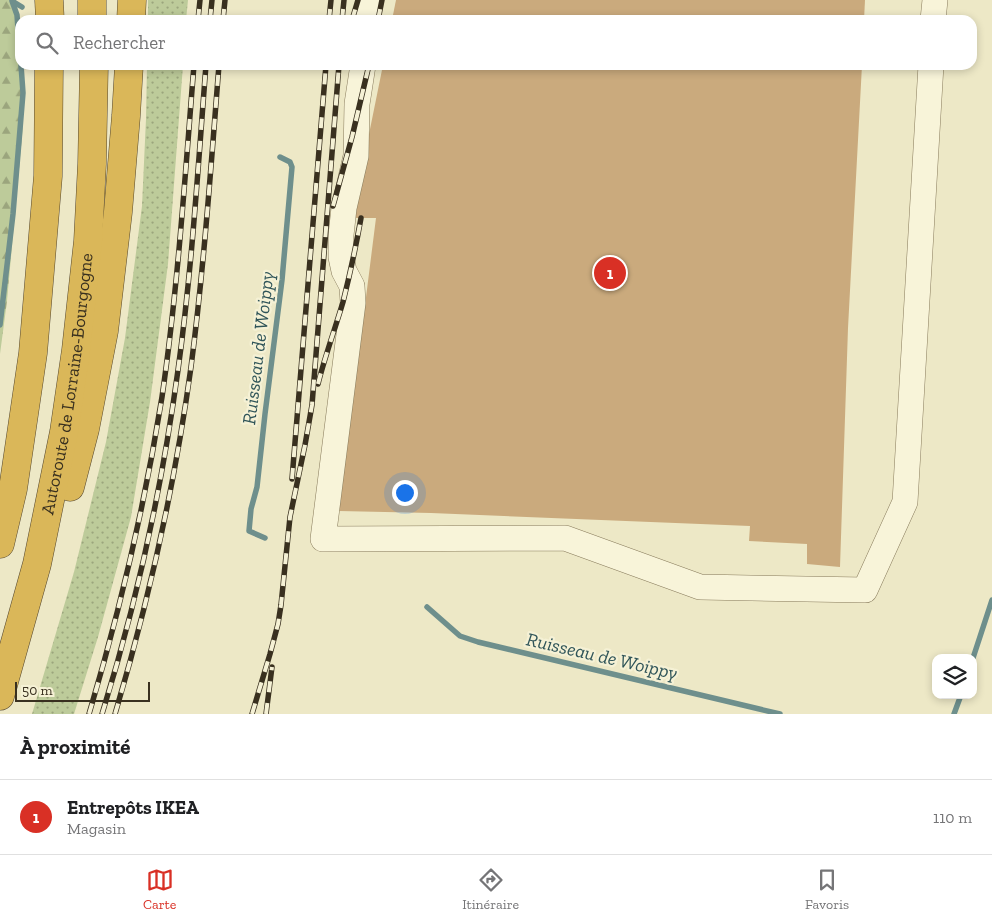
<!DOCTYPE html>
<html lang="fr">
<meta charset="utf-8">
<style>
body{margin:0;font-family:"Zilla Slab",serif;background:#f6f6f6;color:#202124}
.controls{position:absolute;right:15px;bottom:15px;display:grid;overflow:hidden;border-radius:10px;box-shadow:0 2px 8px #0003}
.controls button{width:45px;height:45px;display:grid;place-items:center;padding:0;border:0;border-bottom:1px solid #e0e0e0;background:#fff;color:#202124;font:25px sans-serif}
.scale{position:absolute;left:15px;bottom:12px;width:135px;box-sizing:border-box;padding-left:5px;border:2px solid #39301f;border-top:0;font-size:14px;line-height:18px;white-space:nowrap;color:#39301f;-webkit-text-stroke:4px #f5f1d5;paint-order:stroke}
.you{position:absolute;left:404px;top:492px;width:18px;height:18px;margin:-12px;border:4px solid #fff;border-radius:50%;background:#1a73e8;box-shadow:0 0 0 8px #1a73e833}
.badge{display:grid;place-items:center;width:32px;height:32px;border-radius:50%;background:#d93025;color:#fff;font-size:16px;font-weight:700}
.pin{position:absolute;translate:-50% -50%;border:2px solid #fff;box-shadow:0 1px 5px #0006}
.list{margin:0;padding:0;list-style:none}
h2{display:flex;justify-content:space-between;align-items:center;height:65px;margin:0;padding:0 20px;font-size:21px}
h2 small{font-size:16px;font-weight:400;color:#757577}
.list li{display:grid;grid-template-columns:32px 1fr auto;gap:15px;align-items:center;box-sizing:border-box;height:75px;padding:0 20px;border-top:1px solid #e0e0e0}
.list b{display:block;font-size:19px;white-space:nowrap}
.list p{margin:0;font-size:16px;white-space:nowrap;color:#757577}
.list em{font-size:16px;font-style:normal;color:#757577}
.icon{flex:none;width:28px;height:28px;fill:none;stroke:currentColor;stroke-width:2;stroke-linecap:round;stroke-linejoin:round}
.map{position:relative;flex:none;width:992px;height:714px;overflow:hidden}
.search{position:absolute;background:#fff;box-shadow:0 2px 8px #0003;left:15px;right:15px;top:15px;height:55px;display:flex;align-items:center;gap:12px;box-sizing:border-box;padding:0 18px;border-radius:15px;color:#757577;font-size:19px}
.sheet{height:140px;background:#fff}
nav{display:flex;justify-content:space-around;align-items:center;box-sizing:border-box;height:70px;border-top:1px solid #e0e0e0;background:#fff;font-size:14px;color:#757577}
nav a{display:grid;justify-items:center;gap:2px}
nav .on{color:#d93025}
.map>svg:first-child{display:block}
</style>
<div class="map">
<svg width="992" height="714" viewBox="0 0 992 714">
<defs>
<pattern id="green-dots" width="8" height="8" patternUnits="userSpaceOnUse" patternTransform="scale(1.25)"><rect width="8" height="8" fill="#bdcb9a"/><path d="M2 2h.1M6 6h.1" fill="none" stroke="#9ba57d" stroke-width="1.8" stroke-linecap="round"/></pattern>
<pattern id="forest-firs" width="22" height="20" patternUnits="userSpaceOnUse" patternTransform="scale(1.25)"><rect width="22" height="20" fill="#bdcb9a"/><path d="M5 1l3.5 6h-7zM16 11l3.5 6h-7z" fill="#9ba57d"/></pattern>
</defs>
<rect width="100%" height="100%" fill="#ede8c6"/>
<!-- green -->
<g fill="url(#green-dots)">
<polygon points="148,0 188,0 186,20 148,20"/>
<polygon points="147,65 183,65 168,264 150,402 131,517 98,637 74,714 32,714 74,572 106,442 125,338 142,206 146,119"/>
</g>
<!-- forest -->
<polygon fill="url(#forest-firs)" points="0,0 15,0 20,43 20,65 23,65 23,125 7,301 0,354"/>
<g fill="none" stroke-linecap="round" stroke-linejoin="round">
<!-- stream -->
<g stroke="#6e8f8c" stroke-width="5.5">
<polyline points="20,56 17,15 12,1 22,7"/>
<polyline points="0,325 13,214 23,93 21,65"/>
<polyline points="265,538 249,531 251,509 257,487 265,414 282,280 292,167 290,162 280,157"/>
<polyline points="427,607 460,636 478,642 780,714"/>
<polyline points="973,658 992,600"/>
<polyline points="954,714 961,695"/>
</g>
</g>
<!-- building -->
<g fill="#caaa7d">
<polygon points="396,0 865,0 864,20 392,20"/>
<polygon points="383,65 862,65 848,328 840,567 807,564 807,544 749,541 750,526 431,513 339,511 376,218 352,218"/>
</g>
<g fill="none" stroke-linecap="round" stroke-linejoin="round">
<defs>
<g id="minor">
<polyline points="368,0 368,20"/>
<polyline points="933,20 935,0"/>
<polyline points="363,65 357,104 356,156 344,208 341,235 341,257 344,271 352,286 353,303 323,539 565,538 700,587 865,590 905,502 931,65"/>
</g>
<g id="highway">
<polyline points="49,0 50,20"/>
<polyline points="92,0 92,20"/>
<polyline points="131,20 132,0"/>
<polyline points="70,487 85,429 104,331 118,212 126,116 129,65"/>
<polyline points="0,544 13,489 33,353 48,176 49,65"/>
<path id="s1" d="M0 696 37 564 64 432 76 350 88 241 92 164 94 65"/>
</g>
</defs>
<!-- minor casing -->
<use href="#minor" stroke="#887b5c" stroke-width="26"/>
<!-- highway casing -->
<use href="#highway" stroke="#564830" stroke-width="29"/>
<!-- minor -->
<use href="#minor" stroke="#f8f4d9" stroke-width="25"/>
<!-- highway -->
<use href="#highway" stroke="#dab759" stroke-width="28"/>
<defs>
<g id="rail">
<polyline points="198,20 200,0"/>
<polyline points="210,20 212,0"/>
<polyline points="223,20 225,0"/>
<polyline points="329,20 331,0"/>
<polyline points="342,20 344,0"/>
<polyline points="352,20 358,0"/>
<polyline points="378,20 382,0"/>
<polyline points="333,206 352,137 369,65"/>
<path d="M318 384C325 356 335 329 343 302 350 274 356 246 361 218"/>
<polyline points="292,479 326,65"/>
<path d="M89 714C120 610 145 504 162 397 178 287 185 176 194 65"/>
<path d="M102 714C137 602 162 487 178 370 192 269 198 167 206 65"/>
<path d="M115 714C149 600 175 484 191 367 204 267 211 166 219 65"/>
<polyline points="252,714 270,654 278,624 281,605 290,517 305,445 312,405 339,65"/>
<polyline points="266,714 272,667"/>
</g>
</defs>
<!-- rail casing -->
<use href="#rail" stroke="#39301f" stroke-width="5.5"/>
<!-- rail -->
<use href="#rail" stroke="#f5f1d5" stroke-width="4" stroke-dasharray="11" stroke-linecap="butt"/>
</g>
<g text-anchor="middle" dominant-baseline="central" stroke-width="4.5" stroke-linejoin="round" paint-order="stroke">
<!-- street labels -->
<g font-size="18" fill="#39301f" stroke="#f5f1d5">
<text stroke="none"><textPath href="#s1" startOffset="320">Autoroute de Lorraine-Bourgogne</textPath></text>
</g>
<!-- water labels -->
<g font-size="19" font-style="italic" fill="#2f5458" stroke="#f5f1d5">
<text transform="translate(258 348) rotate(-83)">Ruisseau de Woippy</text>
<text transform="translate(602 656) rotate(13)">Ruisseau de Woippy</text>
</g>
</g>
</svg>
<div class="controls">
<button><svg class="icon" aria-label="layers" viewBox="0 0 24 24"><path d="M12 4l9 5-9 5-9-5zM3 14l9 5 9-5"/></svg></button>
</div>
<div class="scale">50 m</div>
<div class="you"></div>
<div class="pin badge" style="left:610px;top:273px">1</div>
<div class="search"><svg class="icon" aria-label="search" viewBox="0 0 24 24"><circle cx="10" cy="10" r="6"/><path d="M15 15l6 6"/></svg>Rechercher</div>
</div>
<section class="sheet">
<h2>À proximité<small></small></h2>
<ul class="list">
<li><span class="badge">1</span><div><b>Entrepôts IKEA</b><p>Magasin</p></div><em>110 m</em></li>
</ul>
</section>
<nav>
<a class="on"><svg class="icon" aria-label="map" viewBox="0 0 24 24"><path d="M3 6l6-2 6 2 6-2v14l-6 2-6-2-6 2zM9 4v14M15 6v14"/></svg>Carte</a>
<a><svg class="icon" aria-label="directions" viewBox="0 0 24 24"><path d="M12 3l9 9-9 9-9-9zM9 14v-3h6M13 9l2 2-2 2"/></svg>Itinéraire</a>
<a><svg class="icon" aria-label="saved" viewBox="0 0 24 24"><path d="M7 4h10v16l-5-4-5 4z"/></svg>Favoris</a>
</nav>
